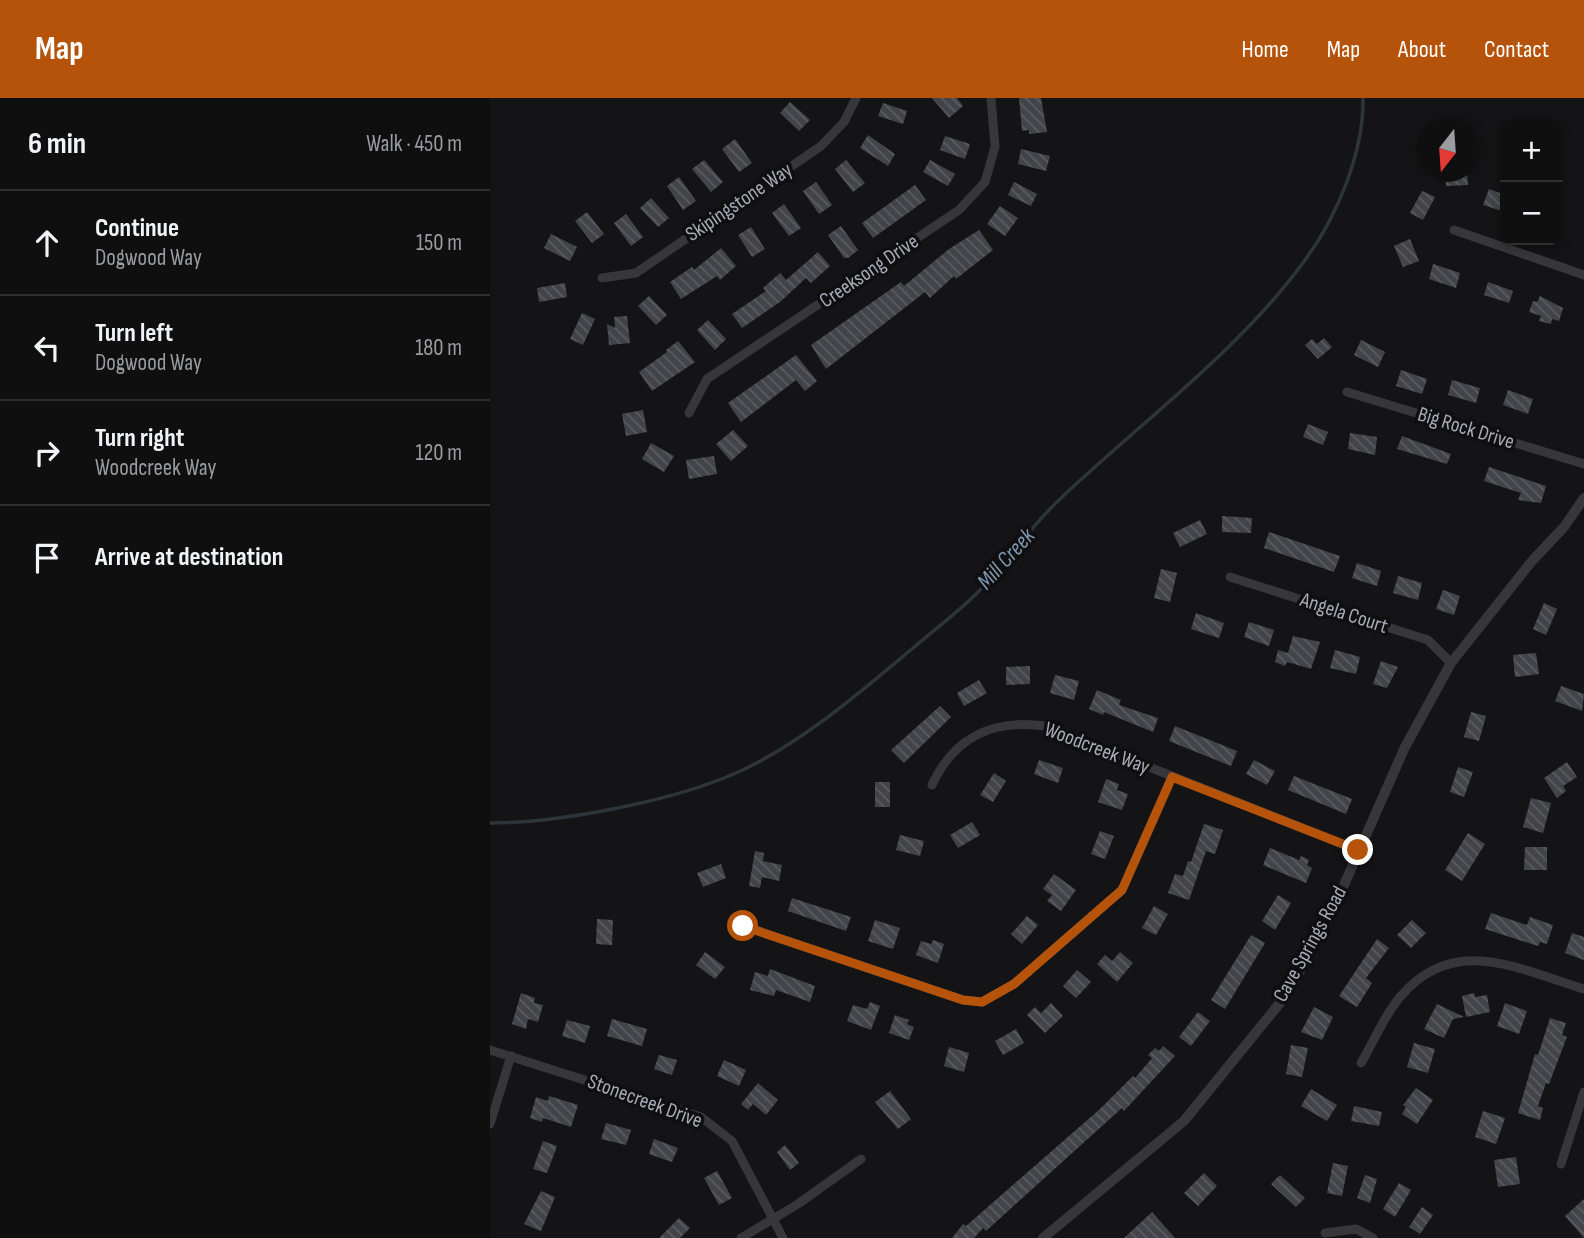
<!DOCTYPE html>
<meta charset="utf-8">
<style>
body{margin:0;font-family:"Sofia Sans Condensed",sans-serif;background:#181819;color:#f1f3f6}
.controls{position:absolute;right:21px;top:21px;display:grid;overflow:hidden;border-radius:14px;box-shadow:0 4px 10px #0003}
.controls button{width:63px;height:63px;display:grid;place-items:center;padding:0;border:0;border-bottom:2px solid #2f2f30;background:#0f0f10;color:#f1f3f6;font:35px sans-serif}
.compass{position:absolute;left:926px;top:21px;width:63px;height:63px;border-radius:50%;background:#0f0f10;box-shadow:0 4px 10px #0003;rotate:197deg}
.stop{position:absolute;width:21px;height:21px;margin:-16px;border:5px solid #b45309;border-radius:50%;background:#fff}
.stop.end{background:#b45309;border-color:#fff;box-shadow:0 2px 7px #0008}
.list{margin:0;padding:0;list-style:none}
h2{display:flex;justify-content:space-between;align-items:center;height:91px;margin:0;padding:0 28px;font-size:30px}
h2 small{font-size:23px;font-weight:400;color:#9b9c9f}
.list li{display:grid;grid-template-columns:46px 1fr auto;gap:21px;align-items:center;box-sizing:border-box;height:105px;padding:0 28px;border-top:2px solid #2f2f30}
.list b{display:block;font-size:26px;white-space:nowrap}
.list p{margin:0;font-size:23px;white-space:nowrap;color:#9b9c9f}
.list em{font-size:23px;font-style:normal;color:#9b9c9f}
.icon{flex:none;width:38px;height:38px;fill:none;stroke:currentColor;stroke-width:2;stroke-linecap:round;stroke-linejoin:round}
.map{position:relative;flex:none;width:1094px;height:1140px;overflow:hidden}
header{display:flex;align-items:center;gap:42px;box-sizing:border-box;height:98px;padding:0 35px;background:#b45309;color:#fff}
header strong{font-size:33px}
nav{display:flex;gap:38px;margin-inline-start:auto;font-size:24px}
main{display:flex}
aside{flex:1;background:#0f0f10}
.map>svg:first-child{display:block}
</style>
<header>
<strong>Map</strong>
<nav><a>Home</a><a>Map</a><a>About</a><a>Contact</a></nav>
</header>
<main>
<aside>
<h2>6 min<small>Walk · 450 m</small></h2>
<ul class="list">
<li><svg class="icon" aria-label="ahead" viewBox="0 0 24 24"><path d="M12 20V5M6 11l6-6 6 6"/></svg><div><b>Continue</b><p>Dogwood Way</p></div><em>150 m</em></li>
<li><svg class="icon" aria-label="left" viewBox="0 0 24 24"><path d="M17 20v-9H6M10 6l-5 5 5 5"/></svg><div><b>Turn left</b><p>Dogwood Way</p></div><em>180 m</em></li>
<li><svg class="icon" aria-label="right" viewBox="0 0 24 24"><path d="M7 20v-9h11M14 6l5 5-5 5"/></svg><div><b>Turn right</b><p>Woodcreek Way</p></div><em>120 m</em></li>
<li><svg class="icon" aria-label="arrive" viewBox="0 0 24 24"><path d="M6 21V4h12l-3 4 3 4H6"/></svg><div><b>Arrive at destination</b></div></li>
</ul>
</aside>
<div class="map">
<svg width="1094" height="1140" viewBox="0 0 1094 1140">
<defs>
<pattern id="building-back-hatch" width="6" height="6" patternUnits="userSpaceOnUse" patternTransform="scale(1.75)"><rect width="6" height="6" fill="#434449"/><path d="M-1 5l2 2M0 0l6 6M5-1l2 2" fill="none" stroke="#5b5c61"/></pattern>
</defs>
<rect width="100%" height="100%" fill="#141416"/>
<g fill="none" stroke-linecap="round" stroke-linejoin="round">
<!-- stream -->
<path stroke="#2d353b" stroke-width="3.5" d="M0 725C69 725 183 703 246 675 311 646 369 595 423 550 445 531 470 513 491 491 518 462 541 428 570 401 649 326 752 250 815 162 847 119 874 54 873 0"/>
</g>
<!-- building -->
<g fill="url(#building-back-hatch)">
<polygon points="442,0 467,0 473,8 459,20"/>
<polygon points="529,0 551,0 557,34 539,36 539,32 532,33"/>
<polygon points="300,4 320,22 309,33 290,15"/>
<polygon points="393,5 417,13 413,26 388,18"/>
<polygon points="378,37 405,56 398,68 370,50"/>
<polygon points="455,38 480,46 475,61 450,52"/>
<polygon points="245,41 262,65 249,74 232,51"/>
<polygon points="531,51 560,58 556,73 528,66"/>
<polygon points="214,62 233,84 221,94 202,71"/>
<polygon points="356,62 375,85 363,94 345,71"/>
<polygon points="440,62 465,76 458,88 433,74"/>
<polygon points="955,74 977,74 978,87 956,88"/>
<polygon points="189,79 206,103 193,112 177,88"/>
<polygon points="326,84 342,107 329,116 313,93"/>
<polygon points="524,84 547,96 541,108 518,97"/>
<polygon points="425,87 436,102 383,140 372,125"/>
<polygon points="999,91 1015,97 1015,114 993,107"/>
<polygon points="932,93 945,99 933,122 920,115"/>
<polygon points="161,100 179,120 168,129 150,110"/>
<polygon points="294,106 311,130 299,138 282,115"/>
<polygon points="510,108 528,120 515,138 497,126"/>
<polygon points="97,114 114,136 102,145 85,123"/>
<polygon points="136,116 153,139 141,148 124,125"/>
<polygon points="351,128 368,152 358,160 354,160 338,137"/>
<polygon points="261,129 275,151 262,159 248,137"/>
<polygon points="489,132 503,152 466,181 464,178 440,200 435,194 336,271 321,247 411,184 414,188 459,151"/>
<polygon points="61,136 87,149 80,163 54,150"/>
<polygon points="920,141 929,163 913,169 904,148"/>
<polygon points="231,150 246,168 230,182 227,178 191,201 180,184 202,169 204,172"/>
<polygon points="328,154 340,168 321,185 316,180 290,204 252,230 242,216 276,193 273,190 290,175 296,182"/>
<polygon points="943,166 970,175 966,190 939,181"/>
<polygon points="998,184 1023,193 1019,205 994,197"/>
<polygon points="75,185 77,199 49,204 47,190"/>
<polygon points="159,198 177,217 166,227 148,208"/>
<polygon points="1050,198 1073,210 1069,223 1062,221 1061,226 1049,223 1051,218 1039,214 1043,203 1047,204"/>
<polygon points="92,215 105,221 93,247 80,241"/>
<polygon points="137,218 140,245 119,247 117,226 125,230 124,219"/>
<polygon points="218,222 236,241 225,252 207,232"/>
<polygon points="834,240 842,249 828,261 815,247 822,241 827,246"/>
<polygon points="871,242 895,254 888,269 864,257"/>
<polygon points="188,243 205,264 162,293 149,274 177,254 176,252"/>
<polygon points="306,257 327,283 315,293 306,282 251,324 238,305"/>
<polygon points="911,272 937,281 932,296 906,288"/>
<polygon points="962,282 990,290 986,305 958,297"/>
<polygon points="1018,292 1043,301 1038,316 1013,307"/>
<polygon points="153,312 157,334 136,338 132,316"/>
<polygon points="818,326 838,334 833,347 813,339"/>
<polygon points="243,332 258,348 241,363 226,346"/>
<polygon points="860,335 887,339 885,357 858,351"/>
<polygon points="912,338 961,356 957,366 907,351"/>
<polygon points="161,345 184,358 174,374 152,361"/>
<polygon points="224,358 227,376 199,381 196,362"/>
<polygon points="999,369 1056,388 1051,405 1028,402 1031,395 994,383"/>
<polygon points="732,418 762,420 761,435 732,434"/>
<polygon points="710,422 717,436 690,449 683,435"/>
<polygon points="779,434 850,458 844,474 774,450"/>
<polygon points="867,465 891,473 887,488 862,480"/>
<polygon points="671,471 687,475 680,504 664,500"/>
<polygon points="908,478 932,485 928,502 903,495"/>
<polygon points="953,492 970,498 964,517 946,511"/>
<polygon points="1054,505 1067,511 1056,537 1043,531"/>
<polygon points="706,515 734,525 729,540 701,531"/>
<polygon points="759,524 784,532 779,548 754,539"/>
<polygon points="803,538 830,544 821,571 797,564 795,568 785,564 788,552 798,555"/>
<polygon points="845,552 870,559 866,576 840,570"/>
<polygon points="1046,555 1049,576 1025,579 1023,557"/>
<polygon points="891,563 908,569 897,590 883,586"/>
<polygon points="540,568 540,586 516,587 516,569"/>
<polygon points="565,577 589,583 584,602 560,595"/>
<polygon points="489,582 497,595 474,608 467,595"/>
<polygon points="1071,588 1094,596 1092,613 1065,603"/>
<polygon points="607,592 631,602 629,607 668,620 663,634 614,614 613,617 599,611"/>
<polygon points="450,608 461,619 414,665 401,652"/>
<polygon points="981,614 996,618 989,643 974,639"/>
<polygon points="685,628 747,653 741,668 679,643"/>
<polygon points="549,662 573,670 568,685 544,676"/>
<polygon points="764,662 785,673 777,687 756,676"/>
<polygon points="1077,664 1087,679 1073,688 1076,693 1067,700 1054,680"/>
<polygon points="968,669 983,674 974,699 960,694"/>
<polygon points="504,675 516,683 503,704 490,697"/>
<polygon points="804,678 862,701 856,716 798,692"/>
<polygon points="616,681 629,686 627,692 638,696 632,712 608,704"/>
<rect x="385" y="684" width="15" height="25"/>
<polygon points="1041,700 1061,705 1053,735 1033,729"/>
<polygon points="482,724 490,737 468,750 460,737"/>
<polygon points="714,726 733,732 725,756 716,753 699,802 678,795 685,776 693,778 698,763 701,764"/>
<polygon points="610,733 624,738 615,761 601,756"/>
<polygon points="978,735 995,746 972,783 955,772"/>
<polygon points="410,737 434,743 430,758 406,752"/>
<polygon points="1035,749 1057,749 1057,772 1034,772"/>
<polygon points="780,750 809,762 811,758 819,762 817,767 822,770 816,785 773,767"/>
<polygon points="265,753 274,755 273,763 292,767 289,783 272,779 270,790 259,788"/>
<polygon points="231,766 236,780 213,789 207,775"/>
<polygon points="564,776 586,792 571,813 557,803 562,797 553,791"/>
<polygon points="788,797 801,805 785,832 772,823"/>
<polygon points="302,800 361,819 356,833 298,813"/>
<polygon points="664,808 678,816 666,837 652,830"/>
<polygon points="1001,815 1037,827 1040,819 1063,827 1057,846 1050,844 1048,848 995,831"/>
<polygon points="537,818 548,827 532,846 521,836"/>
<polygon points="107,821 123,822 122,847 106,846"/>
<polygon points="385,822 410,830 403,851 378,843"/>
<polygon points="922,822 936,835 921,850 907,837"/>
<polygon points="1082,835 1094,839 1094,862 1075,855"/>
<polygon points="761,837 775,845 735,911 721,902"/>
<polygon points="887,841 899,850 876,880 882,885 867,909 849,898"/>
<polygon points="443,842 454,846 448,865 426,857 431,843 441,846"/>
<polygon points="215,854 235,869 225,881 206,867"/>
<polygon points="630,854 643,865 627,884 607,866 615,857 622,863"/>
<polygon points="280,871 325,888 320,904 286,892 284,898 260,892 265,874 278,878"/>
<polygon points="587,872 601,884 586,900 573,888"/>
<polygon points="31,895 45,900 44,905 53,907 48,924 38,921 36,931 22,926"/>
<polygon points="984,895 985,899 997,897 1000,914 976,919 972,898"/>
<polygon points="380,904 390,908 381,932 357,923 363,907 377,911"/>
<polygon points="561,905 573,918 555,935 537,917 545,909 551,915"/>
<polygon points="1015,905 1037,913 1029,936 1007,928"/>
<polygon points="947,906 974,919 963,921 954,940 934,931"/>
<polygon points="824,909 843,919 832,942 811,934"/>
<polygon points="708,914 720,923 701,948 689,939"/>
<polygon points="405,917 419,922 417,926 424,929 419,942 399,935"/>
<polygon points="1060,920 1076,925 1072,937 1077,939 1059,986 1056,985 1048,1008 1053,1010 1050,1022 1028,1015 1045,956 1048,957"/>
<polygon points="122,921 157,931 152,948 117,938"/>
<polygon points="77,922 100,928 95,945 72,938"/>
<polygon points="526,931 534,945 513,957 505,943"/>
<polygon points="924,945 945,951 938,975 917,969"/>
<polygon points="801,947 818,950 812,979 796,976"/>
<polygon points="673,948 685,958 634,1013 632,1010 496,1133 493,1130 484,1140 462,1140 473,1126 476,1128 610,1011 643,978 645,980 662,960 658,957 665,950 669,953"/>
<polygon points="459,949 479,955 474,974 454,968"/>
<polygon points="169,957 187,962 182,977 164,971"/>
<polygon points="234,962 256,972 249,988 227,978"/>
<polygon points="268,985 288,1002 276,1017 263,1006 258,1012 251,1006"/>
<polygon points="926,990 943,1002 927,1026 912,1016 916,1009 913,1007"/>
<polygon points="821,991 847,1007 837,1023 811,1008"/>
<polygon points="400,993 421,1021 408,1031 385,1004"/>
<polygon points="59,998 88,1007 81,1029 53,1020 52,1024 40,1020 46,999 58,1003"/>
<polygon points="864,1008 892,1014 889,1028 861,1023"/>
<polygon points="993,1013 1015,1020 1006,1046 985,1039"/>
<polygon points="116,1025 141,1032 136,1047 111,1041"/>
<polygon points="164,1041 188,1050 182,1064 159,1056"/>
<polygon points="53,1043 67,1048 57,1075 43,1071"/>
<polygon points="295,1047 309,1065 300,1072 287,1054"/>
<polygon points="1026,1059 1030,1086 1008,1089 1004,1062"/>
<polygon points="843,1065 858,1068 852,1098 837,1095"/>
<polygon points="227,1073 242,1100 229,1107 214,1080"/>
<polygon points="714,1075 727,1088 708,1108 694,1095"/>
<polygon points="790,1077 815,1100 806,1109 781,1086"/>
<polygon points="875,1077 887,1081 880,1105 867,1100"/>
<polygon points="909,1085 921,1092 905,1119 893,1111"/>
<polygon points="51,1093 65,1099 51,1133 34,1126"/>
<polygon points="1094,1101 1094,1140 1075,1118"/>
<polygon points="932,1109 943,1117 930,1136 919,1129"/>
<polygon points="662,1114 685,1140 634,1140"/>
<polygon points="189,1120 200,1130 190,1140 169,1140"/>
</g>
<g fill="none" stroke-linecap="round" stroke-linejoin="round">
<!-- minor -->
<g stroke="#36363b" stroke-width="9">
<polyline points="964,132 1094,177"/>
<polyline points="112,180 146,175 331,48 354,24 366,0"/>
<polyline points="857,294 1094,366"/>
<polyline points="199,315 217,281 469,112 495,84 505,49 501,0"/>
<polyline points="740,479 938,542 961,565"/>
<path d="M442 687C465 637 504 621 556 628L868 752"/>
<polyline points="253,828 473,902 492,904 524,886 632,792 682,679"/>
<polyline points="0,952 211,1019 242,1043 293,1140"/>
<path d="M871 965C884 943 894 918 910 899 964 835 1028 871 1094 891"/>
<polyline points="0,1026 21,958"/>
<polyline points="1071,1066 1094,994"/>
<polyline points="835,1135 866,1131 883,1140"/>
<polyline points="251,1140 308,1106 371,1061"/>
</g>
<!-- tertiary -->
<polyline stroke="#36363b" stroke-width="10" points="553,1140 694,1023 798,895 843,812 915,649 961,565 1042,463 1074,429 1094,400"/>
</g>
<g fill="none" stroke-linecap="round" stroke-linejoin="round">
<!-- route -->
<polyline stroke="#b45309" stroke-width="9" points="253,828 473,902 492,904 524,886 632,792 682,679 868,752"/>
</g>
<g text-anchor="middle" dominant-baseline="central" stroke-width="7" stroke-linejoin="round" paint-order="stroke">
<!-- street labels -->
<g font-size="21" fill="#a7abb6" stroke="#0f0f11">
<text transform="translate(249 104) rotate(-34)">Skipingstone Way</text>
<text transform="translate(379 173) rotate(-34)">Creeksong Drive</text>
<text transform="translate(976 330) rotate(17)">Big Rock Drive</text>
<text transform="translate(854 515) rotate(18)">Angela Court</text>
<text transform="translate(607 650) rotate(21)">Woodcreek Way</text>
<text transform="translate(820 846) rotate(-61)">Cave Springs Road</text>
<text transform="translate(155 1003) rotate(20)">Stonecreek Drive</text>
</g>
<!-- water labels -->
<g font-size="23" font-style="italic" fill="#7f98af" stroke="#0f0f11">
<text transform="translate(516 461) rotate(-48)">Mill Creek</text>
</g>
</g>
</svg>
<div class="controls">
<button>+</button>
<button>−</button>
</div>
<svg class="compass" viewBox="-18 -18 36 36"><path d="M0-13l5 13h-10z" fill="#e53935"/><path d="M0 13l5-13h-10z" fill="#9b9c9f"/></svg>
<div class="stop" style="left:253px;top:828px"></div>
<div class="stop end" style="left:868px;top:752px"></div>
</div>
</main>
